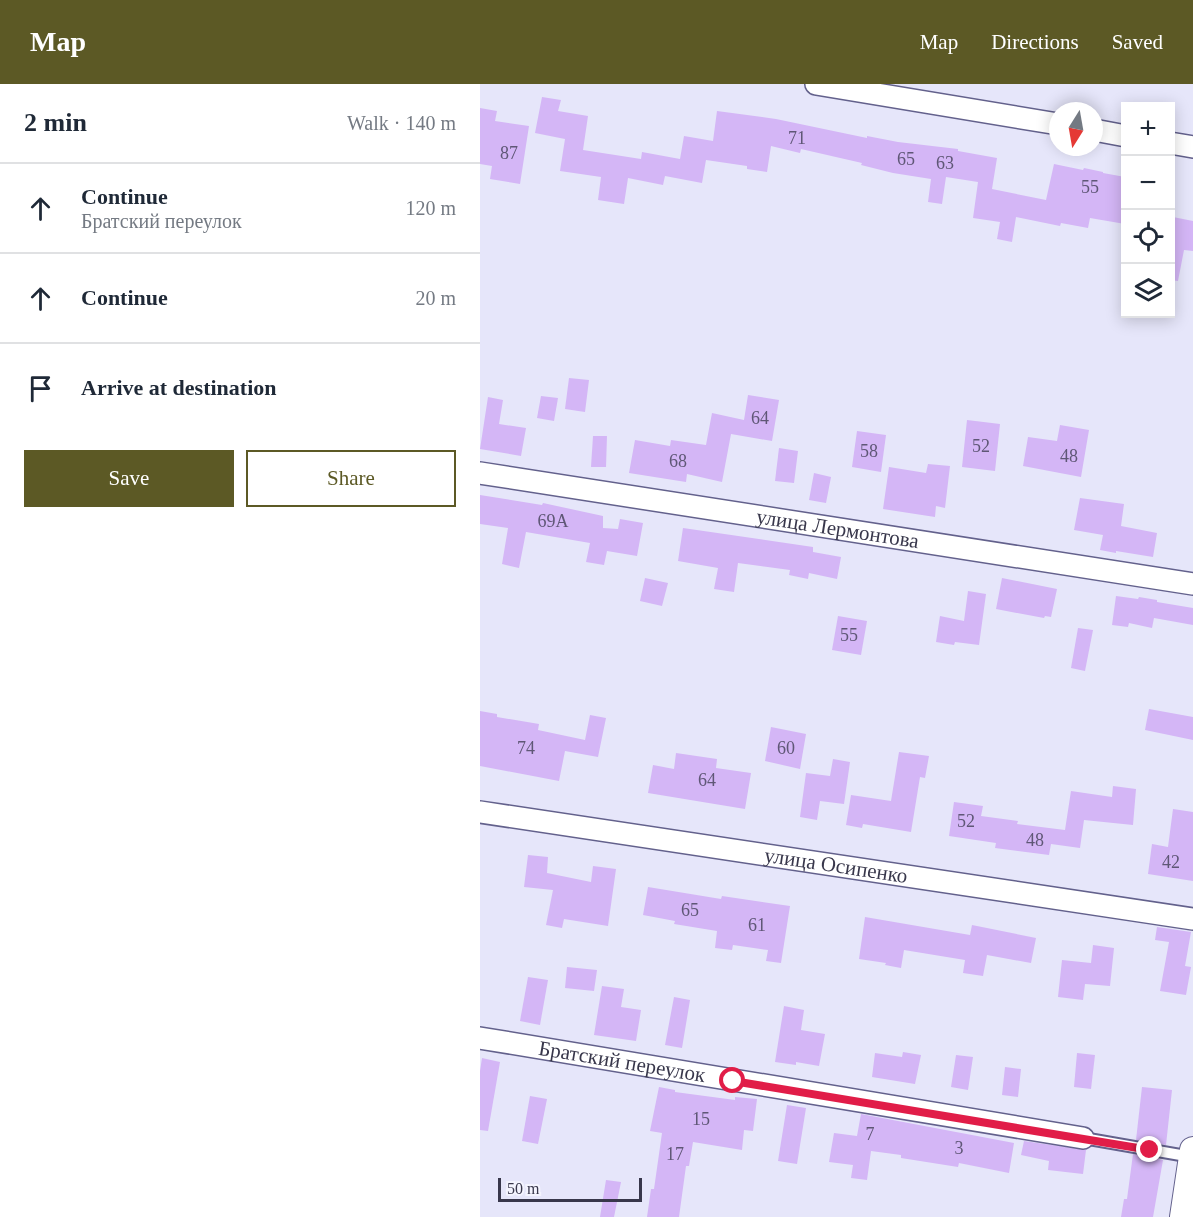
<!DOCTYPE html>
<meta charset="utf-8">
<style>
body{margin:0;font-family:Georgia,serif;background:#f6f6f7;color:#1f2937}
.controls{position:absolute;right:18px;top:18px;display:grid;overflow:hidden;border-radius:0px;box-shadow:0 3px 15px #0003}
.controls button{width:54px;height:54px;display:grid;place-items:center;padding:0;border:0;border-bottom:2px solid #e0e1e3;background:#fff;color:#1f2937;font:30px sans-serif}
.compass{position:absolute;left:569px;top:18px;width:54px;height:54px;border-radius:50%;background:#fff;box-shadow:0 3px 15px #0003;rotate:191deg}
.scale{position:absolute;left:18px;bottom:15px;width:144px;box-sizing:border-box;padding-left:6px;border:3px solid #38374b;border-top:0;font-size:16px;line-height:21px;white-space:nowrap;color:#38374b;-webkit-text-stroke:4px #f4f4fe;paint-order:stroke}
.stop{position:absolute;width:18px;height:18px;margin:-14px;border:4px solid #e11d48;border-radius:50%;background:#fff}
.stop.end{background:#e11d48;border-color:#fff;box-shadow:0 2px 6px #0008}
.list{margin:0;padding:0;list-style:none}
h2{display:flex;justify-content:space-between;align-items:center;height:78px;margin:0;padding:0 24px;font-size:26px}
h2 small{font-size:20px;font-weight:400;color:#747a83}
.list li{display:grid;grid-template-columns:39px 1fr auto;gap:18px;align-items:center;box-sizing:border-box;height:90px;padding:0 24px;border-top:2px solid #e0e1e3}
.list b{display:block;font-size:22px;white-space:nowrap}
.list p{margin:0;font-size:20px;white-space:nowrap;color:#747a83}
.list em{font-size:20px;font-style:normal;color:#747a83}
.actions{display:flex;gap:12px;padding:18px 24px}
.actions a{flex:1;padding:14px 0;border:2px solid #5c5925;border-radius:0px;text-align:center;font-size:21px;color:#5c5925}
.actions .main{background:#5c5925;color:#fff}
.icon{flex:none;width:33px;height:33px;fill:none;stroke:currentColor;stroke-width:2;stroke-linecap:round;stroke-linejoin:round}
.map{position:relative;flex:none;width:713px;height:1133px;overflow:hidden}
header{display:flex;align-items:center;gap:36px;box-sizing:border-box;height:84px;padding:0 30px;background:#5c5925;color:#fff}
header strong{font-size:28px}
nav{display:flex;gap:33px;margin-inline-start:auto;font-size:21px}
main{display:flex}
aside{flex:1;background:#fff}
.map>svg:first-child{display:block}
</style>
<header>
<strong>Map</strong>
<nav><a>Map</a><a>Directions</a><a>Saved</a></nav>
</header>
<main>
<aside>
<h2>2 min<small>Walk · 140 m</small></h2>
<ul class="list">
<li><svg class="icon" aria-label="ahead" viewBox="0 0 24 24"><path d="M12 20V5M6 11l6-6 6 6"/></svg><div><b>Continue</b><p>Братский переулок</p></div><em>120 m</em></li>
<li><svg class="icon" aria-label="ahead" viewBox="0 0 24 24"><path d="M12 20V5M6 11l6-6 6 6"/></svg><div><b>Continue</b></div><em>20 m</em></li>
<li><svg class="icon" aria-label="arrive" viewBox="0 0 24 24"><path d="M6 21V4h12l-3 4 3 4H6"/></svg><div><b>Arrive at destination</b></div></li>
</ul>
<div class="actions"><a class="main">Save</a><a>Share</a></div>
</aside>
<div class="map">
<svg width="713" height="1133" viewBox="0 0 713 1133">
<rect width="100%" height="100%" fill="#e6e6fa"/>
<!-- building -->
<g fill="#d4b6f6">
<polygon points="62,13 81,16 78,27 108,32 103,66 161,75 162,68 200,75 204,52 233,57 237,27 296,35 387,54 387,52 418,58 478,65 478,67 517,74 512,105 566,116 574,80 603,86 604,84 623,88 623,89 645,93 645,140 610,134 608,144 581,139 580,142 536,133 532,158 517,155 520,138 493,134 498,98 466,93 462,120 448,118 451,95 413,89 381,81 382,79 321,65 320,69 291,62 287,88 267,85 267,82 226,76 222,99 185,92 183,101 148,94 144,120 118,116 121,93 80,87 85,55 55,49"/>
<polygon points="0,24 17,27 15,37 49,42 40,100 10,95 12,82 0,80"/>
<polygon points="693,133 713,137 713,167 704,166 698,197 690,196 690,144"/>
<polygon points="89,294 109,296 105,328 85,325"/>
<polygon points="268,311 299,316 292,357 251,350 242,398 207,390 206,398 149,389 155,356 190,362 191,356 226,361 232,329 264,336"/>
<polygon points="61,312 78,314 74,337 57,334"/>
<polygon points="8,313 23,316 19,340 46,344 41,372 0,365"/>
<polygon points="487,336 520,340 515,387 482,383"/>
<polygon points="580,341 609,346 601,393 543,382 548,353 577,357"/>
<polygon points="377,347 406,351 401,388 372,383"/>
<polygon points="113,352 127,352 126,383 111,383"/>
<polygon points="299,364 318,367 314,399 295,397"/>
<polygon points="448,380 470,382 465,424 456,422 455,433 403,425 409,383 446,389"/>
<polygon points="334,389 351,393 346,419 329,416"/>
<polygon points="0,411 62,421 63,419 123,432 123,444 138,445 140,435 163,439 157,472 127,467 124,481 106,478 110,459 46,448 39,484 22,480 28,444 0,440"/>
<polygon points="600,414 644,420 641,442 677,449 673,473 636,467 636,469 620,466 623,451 594,446"/>
<polygon points="203,444 333,463 333,468 361,473 357,495 329,489 328,495 309,491 310,486 258,479 254,508 234,505 238,484 198,477"/>
<polygon points="165,494 188,499 182,522 160,517"/>
<polygon points="522,494 577,505 571,533 565,532 564,534 516,525"/>
<polygon points="488,507 506,510 499,561 475,558 474,561 456,558 460,532 484,537"/>
<polygon points="636,512 658,515 659,513 677,516 677,518 713,524 713,541 674,534 672,544 649,539 648,543 632,541"/>
<polygon points="358,532 387,537 381,571 352,566"/>
<polygon points="598,544 613,546 605,587 591,584"/>
<polygon points="669,625 713,633 713,656 665,646"/>
<polygon points="0,627 17,630 17,633 59,640 58,646 105,656 110,631 126,634 118,673 85,667 79,697 0,682"/>
<polygon points="291,643 326,650 320,685 285,677"/>
<polygon points="419,668 449,672 445,694 440,693 431,748 383,740 382,744 366,741 371,711 411,717"/>
<polygon points="196,669 237,675 236,684 271,689 265,725 168,709 173,681 194,685"/>
<polygon points="353,675 370,678 364,720 340,717 337,736 320,733 326,689 350,692"/>
<polygon points="633,702 656,705 653,741 604,736 600,764 571,760 569,771 515,764 516,759 469,752 474,718 503,722 501,732 538,737 537,740 585,746 591,707 632,713"/>
<polygon points="693,725 713,728 713,797 668,790 672,760 688,763"/>
<polygon points="48,771 68,773 67,789 111,798 113,782 136,785 128,842 84,835 82,844 66,841 73,806 44,803"/>
<polygon points="168,803 241,815 242,812 310,822 301,879 286,877 288,866 253,861 252,866 235,864 237,847 194,840 195,837 163,831"/>
<polygon points="385,833 490,851 492,841 556,854 551,879 507,871 503,892 483,889 485,876 424,866 421,884 405,881 406,879 379,875"/>
<polygon points="677,843 711,848 705,882 711,883 706,911 680,907 689,858 675,856"/>
<polygon points="613,861 634,864 630,902 605,900 603,916 578,913 582,876 611,879"/>
<polygon points="87,883 117,886 114,907 85,904"/>
<polygon points="48,893 68,896 60,941 40,937"/>
<polygon points="122,902 144,905 141,923 161,926 156,957 114,951"/>
<polygon points="194,913 210,916 202,964 185,961"/>
<polygon points="304,922 324,926 321,946 345,950 339,982 316,978 316,981 295,978"/>
<polygon points="423,968 441,971 435,1000 392,993 395,969 422,973"/>
<polygon points="597,969 615,971 611,1005 594,1003"/>
<polygon points="476,971 493,973 488,1006 471,1003"/>
<polygon points="2,974 20,978 8,1047 0,1046 0,987"/>
<polygon points="525,983 541,985 538,1013 522,1011"/>
<polygon points="179,1003 195,1006 195,1008 255,1016 255,1013 277,1015 273,1047 264,1046 262,1066 213,1058 209,1082 206,1082 199,1133 167,1133 171,1105 174,1105 182,1049 170,1047"/>
<polygon points="662,1003 692,1006 686,1061 656,1056"/>
<polygon points="50,1012 67,1015 58,1060 42,1057"/>
<polygon points="307,1021 326,1024 317,1080 298,1077"/>
<polygon points="381,1030 534,1059 529,1089 479,1079 478,1083 421,1074 421,1071 391,1067 387,1096 371,1094 373,1081 349,1078 354,1049 377,1052"/>
<polygon points="544,1057 606,1066 603,1090 568,1086 569,1077 541,1071"/>
<polygon points="653,1070 683,1076 673,1133 641,1133 644,1115 647,1115"/>
<polygon points="126,1096 141,1098 134,1133 120,1133"/>
</g>
<g fill="none" stroke-linecap="round" stroke-linejoin="round">
<defs>
<polyline id="service" points="603,1054 712,1073"/>
<g id="minor">
<polyline points="336,0 578,40"/>
<polyline points="614,46 646,52"/>
<polyline points="690,59 713,63"/>
<path id="s1" d="M0 389 713 500"/>
<path id="s2" d="M0 728 713 835"/>
<path id="s3" d="M0 954 603 1054"/>
</g>
<polyline id="tertiary" points="703,1133 713,1066"/>
</defs>
<!-- service casing -->
<use href="#service" stroke="#63618c" stroke-width="14"/>
<!-- minor casing -->
<use href="#minor" stroke="#63618c" stroke-width="24"/>
<!-- tertiary casing -->
<use href="#tertiary" stroke="#63618c" stroke-width="28"/>
<!-- service -->
<use href="#service" stroke="#fff" stroke-width="10"/>
<!-- minor -->
<use href="#minor" stroke="#fff" stroke-width="21"/>
<!-- tertiary -->
<use href="#tertiary" stroke="#fff" stroke-width="26"/>
</g>
<g fill="none" stroke-linecap="round" stroke-linejoin="round">
<!-- route -->
<polyline stroke="#e11d48" stroke-width="8" points="253,997 670,1066"/>
</g>
<g text-anchor="middle" dominant-baseline="central" stroke-width="6" stroke-linejoin="round" paint-order="stroke">
<!-- number labels -->
<g font-size="18" fill="#5f5776">
<text x="317" y="54">71</text>
<text x="29" y="69">87</text>
<text x="426" y="75">65</text>
<text x="465" y="79">63</text>
<text x="610" y="103">55</text>
<text x="280" y="334">64</text>
<text x="501" y="362">52</text>
<text x="389" y="367">58</text>
<text x="589" y="372">48</text>
<text x="198" y="377">68</text>
<text x="73" y="437">69А</text>
<text x="369" y="551">55</text>
<text x="46" y="664">74</text>
<text x="306" y="664">60</text>
<text x="227" y="696">64</text>
<text x="486" y="737">52</text>
<text x="555" y="756">48</text>
<text x="691" y="778">42</text>
<text x="210" y="826">65</text>
<text x="277" y="841">61</text>
<text x="221" y="1035">15</text>
<text x="390" y="1050">7</text>
<text x="479" y="1064">3</text>
<text x="195" y="1070">17</text>
</g>
<!-- street labels -->
<g font-size="21" fill="#38374b" stroke="#f4f4fe">
<text stroke="none"><textPath href="#s1" startOffset="362">улица Лермонтова</textPath></text>
<text stroke="none"><textPath href="#s2" startOffset="360">улица Осипенко</textPath></text>
<text stroke="none"><textPath href="#s3" startOffset="144">Братский переулок</textPath></text>
</g>
</g>
</svg>
<div class="controls">
<button>+</button>
<button>−</button>
<button><svg class="icon" aria-label="locate" viewBox="0 0 24 24"><circle cx="12" cy="12" r="6"/><path d="M12 2v4M12 18v4M2 12h4M18 12h4"/></svg></button>
<button><svg class="icon" aria-label="layers" viewBox="0 0 24 24"><path d="M12 4l9 5-9 5-9-5zM3 14l9 5 9-5"/></svg></button>
</div>
<svg class="compass" viewBox="-18 -18 36 36"><path d="M0-13l5 13h-10z" fill="#e53935"/><path d="M0 13l5-13h-10z" fill="#747a83"/></svg>
<div class="scale">50 m</div>
<div class="stop" style="left:253px;top:997px"></div>
<div class="stop end" style="left:670px;top:1066px"></div>
</div>
</main>
